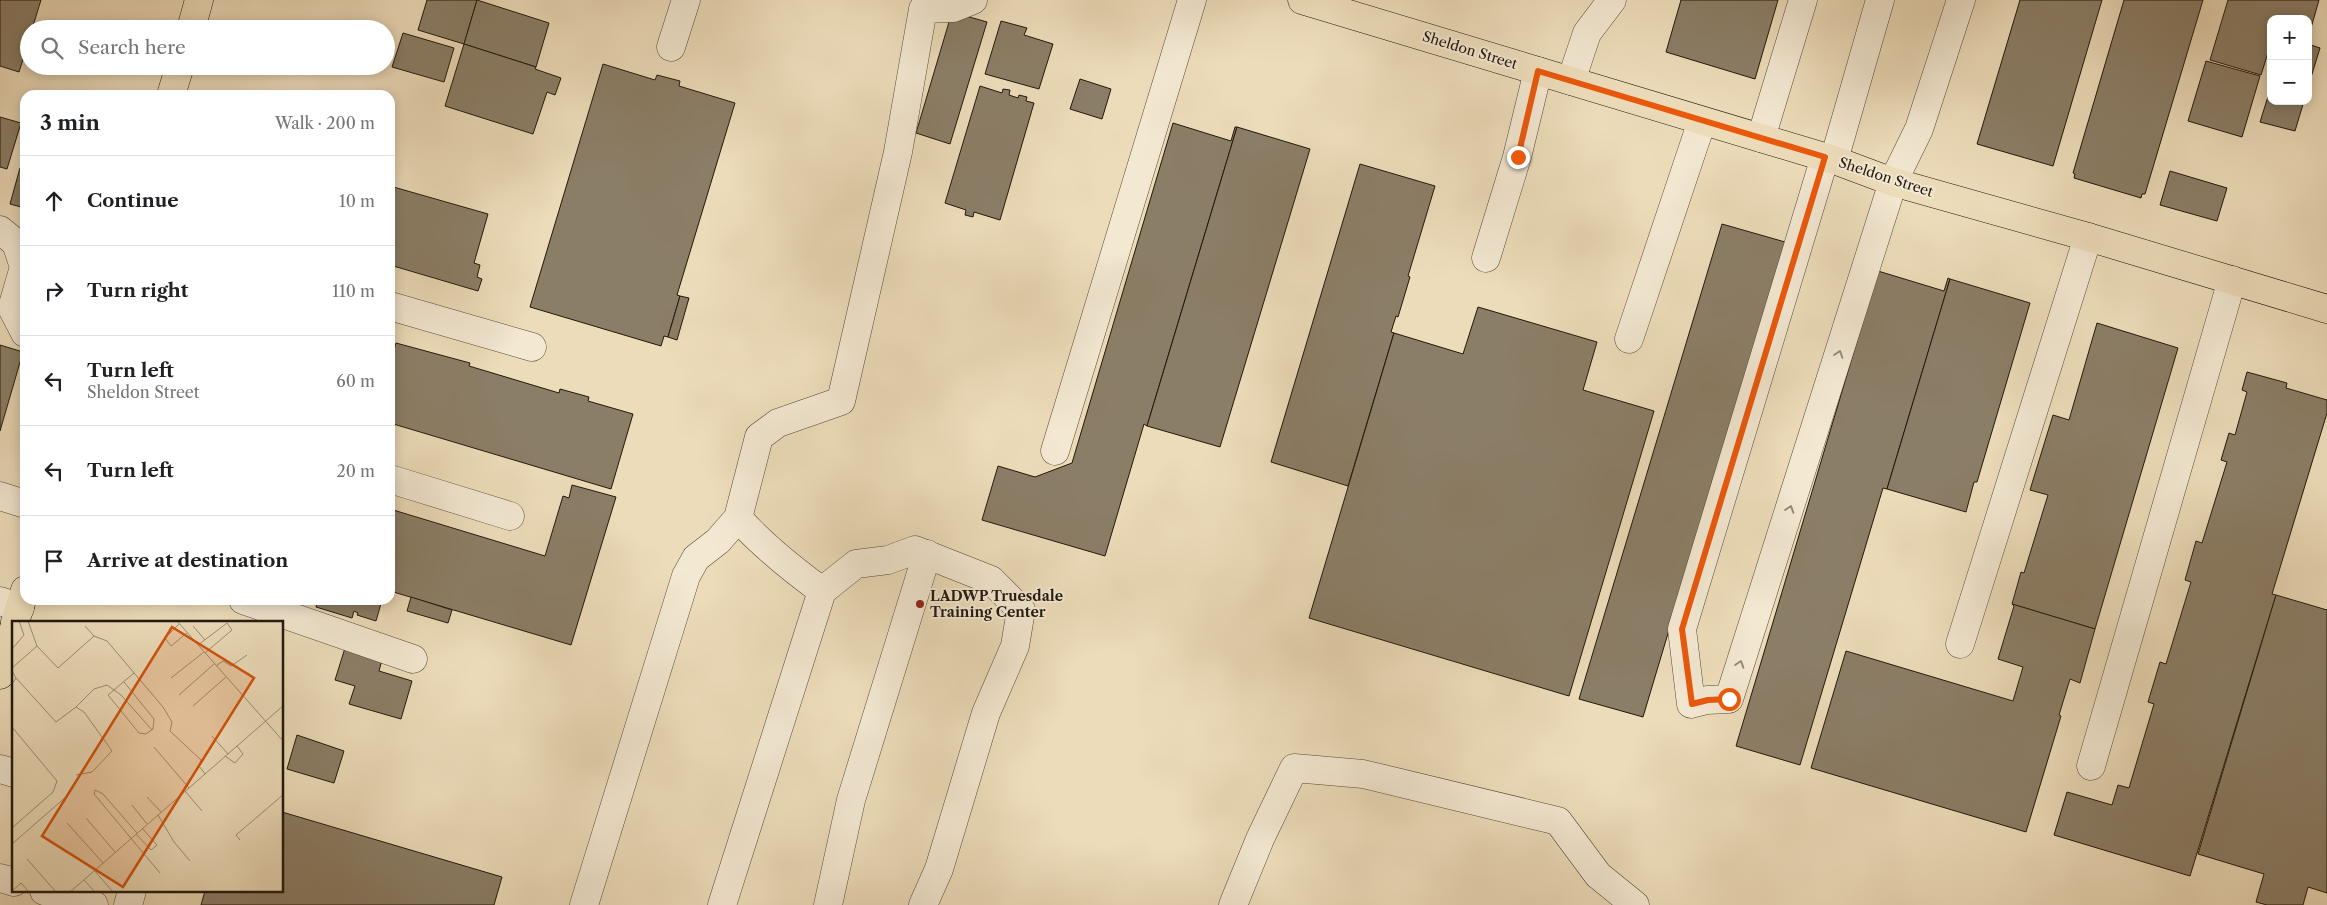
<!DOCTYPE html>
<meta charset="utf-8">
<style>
body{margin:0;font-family:"Libre Caslon Text",serif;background:#f2f2f2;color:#202124}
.controls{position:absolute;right:15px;top:15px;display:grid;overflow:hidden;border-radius:10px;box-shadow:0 2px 12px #0003}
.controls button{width:45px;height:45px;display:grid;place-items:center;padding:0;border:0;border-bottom:1px solid #e0e0e0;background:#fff;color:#202124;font:25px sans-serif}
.stop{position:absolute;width:15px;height:15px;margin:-11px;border:4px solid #ea580c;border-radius:50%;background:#fff}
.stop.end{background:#ea580c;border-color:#fff;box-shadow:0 1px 5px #0008}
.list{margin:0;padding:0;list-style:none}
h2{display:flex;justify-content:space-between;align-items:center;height:65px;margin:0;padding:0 20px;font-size:21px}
h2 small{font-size:16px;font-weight:400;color:#757577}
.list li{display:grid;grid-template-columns:32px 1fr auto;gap:15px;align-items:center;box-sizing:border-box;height:90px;padding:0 20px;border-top:1px solid #e0e0e0}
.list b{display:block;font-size:19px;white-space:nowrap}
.list p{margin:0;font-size:16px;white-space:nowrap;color:#757577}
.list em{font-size:16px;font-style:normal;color:#757577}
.icon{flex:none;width:28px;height:28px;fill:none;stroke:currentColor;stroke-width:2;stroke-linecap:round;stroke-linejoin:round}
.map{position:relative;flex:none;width:2327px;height:905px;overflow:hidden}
.search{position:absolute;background:#fff;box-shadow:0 2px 12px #0003;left:20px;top:20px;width:375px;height:55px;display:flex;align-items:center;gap:12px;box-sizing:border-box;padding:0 18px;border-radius:28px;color:#757577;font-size:19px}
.panel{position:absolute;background:#fff;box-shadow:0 2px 12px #0003;left:20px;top:90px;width:375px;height:515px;border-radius:15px}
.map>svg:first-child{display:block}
</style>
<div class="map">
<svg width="2327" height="905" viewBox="0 0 2327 905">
<rect width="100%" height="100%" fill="#eddcba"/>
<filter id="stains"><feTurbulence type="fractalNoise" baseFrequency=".004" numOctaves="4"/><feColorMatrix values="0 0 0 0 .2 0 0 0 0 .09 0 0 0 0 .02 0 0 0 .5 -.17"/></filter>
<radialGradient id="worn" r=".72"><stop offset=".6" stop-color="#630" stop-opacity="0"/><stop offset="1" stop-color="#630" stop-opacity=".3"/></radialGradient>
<!-- building -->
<g fill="#8b7e67" stroke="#20180d">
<polygon points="0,0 41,0 32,29 29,29 29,40 19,72 0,66"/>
<polygon points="427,0 477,0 464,44 418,30"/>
<polygon points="477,0 549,23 536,67 464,44"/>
<polygon points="1681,0 1778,0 1755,79 1666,52"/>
<polygon points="2020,0 2102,0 2053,166 1977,144"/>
<polygon points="2124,0 2203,0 2145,194 2142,194 2141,198 2074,178 2075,174 2073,173"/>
<polygon points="2228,0 2319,0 2309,35 2308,19 2271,19 2271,43 2261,75 2210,60"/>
<polygon points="952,12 987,22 950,144 916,133"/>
<polygon points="1001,21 1027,28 1024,35 1053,44 1039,89 985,74"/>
<polygon points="403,33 454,48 444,82 392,67"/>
<polygon points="464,44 536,67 535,69 561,78 555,95 547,92 533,134 445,106"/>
<polygon points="2308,44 2320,48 2308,87"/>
<polygon points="2206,61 2260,76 2242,137 2188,121"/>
<polygon points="603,64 655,80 657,75 680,81 679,86 735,103 677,295 680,296 668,337 664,336 661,346 530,307"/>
<polygon points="1080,79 1111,89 1102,119 1070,109"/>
<polygon points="980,86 1002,93 1003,89 1010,90 1009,95 1018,98 1019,95 1027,97 1026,101 1034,103 1000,220 974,212 973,217 965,215 966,210 945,203"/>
<polygon points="2271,87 2271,101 2304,101 2295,131 2260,122"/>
<polygon points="0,117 21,123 7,169 0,167"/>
<polygon points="1173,123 1231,141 1235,127 1237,127 1147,426 1144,424 1105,556 982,520 998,466 1035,477 1072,463"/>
<polygon points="1237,127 1310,149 1220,447 1147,426"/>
<polygon points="1360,164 1435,186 1408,276 1410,277 1398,317 1396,316 1391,332 1394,333 1348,486 1271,462"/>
<polygon points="20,168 25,169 25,208 10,204"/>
<polygon points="2170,171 2227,188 2217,221 2160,205"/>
<polygon points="390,186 488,214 474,263 480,265 477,277 482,279 478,291 390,265"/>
<polygon points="1722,224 1785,242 1643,717 1579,699"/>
<polygon points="1878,271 1944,291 1948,278 1950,279 1887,489 1883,488 1800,765 1736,746"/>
<polygon points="1950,279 2030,303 1977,482 1974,482 1966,512 1887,489"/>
<polygon points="680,296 689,298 677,340 668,337"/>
<polygon points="1478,307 1597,342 1583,390 1654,411 1569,696 1309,618 1394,333 1463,354"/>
<polygon points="2097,323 2178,348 2095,629 2012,604 2021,572 2024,573 2048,495 2030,490 2053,415 2069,420"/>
<polygon points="396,343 470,363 469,366 559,393 560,389 589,397 588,401 633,414 611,489 390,423 390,363"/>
<polygon points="0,345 23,352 0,431"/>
<polygon points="2247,372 2287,383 2286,388 2327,400 2327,413 2272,594 2276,595 2190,876 2054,835 2067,792 2112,805 2118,785 2129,788 2154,704 2148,702 2160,662 2166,664 2191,582 2185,580 2196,541 2202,543 2227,462 2221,460 2229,433 2235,435 2247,392 2242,390"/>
<polygon points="572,485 616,497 571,645 390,591 390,509 545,556 563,496 569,498"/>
<polygon points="2276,595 2327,610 2327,893 2308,887 2303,905 2267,905 2256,902 2264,874 2198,854"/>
<polygon points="411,597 452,610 448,623 407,611"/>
<polygon points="318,600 382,600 376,621 357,615 358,613 354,611 352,618 316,607"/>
<polygon points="2012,604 2095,629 2080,683 2070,679 2059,715 2061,716 2026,832 1811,768 1846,651 2013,701 2023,667 1998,659 2014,606"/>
<polygon points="345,648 382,660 379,671 412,681 401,719 349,704 355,686 335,680"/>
<polygon points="297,735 344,751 334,783 287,769"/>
<polygon points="282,812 502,877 494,905 201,905 205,891 282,891"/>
</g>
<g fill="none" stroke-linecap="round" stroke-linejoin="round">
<defs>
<g id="minor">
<polyline points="671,47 686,0"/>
<polyline points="1571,81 1587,33 1612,0"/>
<polyline points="1761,138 1803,0"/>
<polyline points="1825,157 1682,629 1691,704 1707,700 1729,699 1893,182 1919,129 1961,0"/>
<polyline points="1834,160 1880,0"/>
<polyline points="0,230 16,243 24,267 12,308 25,333"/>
<polyline points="1486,258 1517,157 1538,71"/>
<polyline points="390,306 532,347"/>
<polyline points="1629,339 1702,121"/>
<polyline points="1055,451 1192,0"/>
<polyline points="390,479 510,516"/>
<polyline points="0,496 25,504"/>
<path d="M738 518C763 546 792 569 822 591"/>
<polyline points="243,600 413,659"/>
<polyline points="0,601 20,608"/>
<polyline points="1960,644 2088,237"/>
<polyline points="2091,766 2232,280"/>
<polyline points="0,769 14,773"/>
<polyline points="0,878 14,882"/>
<polyline points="44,891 94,905"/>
<polyline points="128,905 132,891"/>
<polyline points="584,905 686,576 696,558 718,541 738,518 759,437 778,423 841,401 898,152 923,9 953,8 973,0"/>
<polyline points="722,905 822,591 856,564 888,560 915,550 991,580 1021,610 1015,646 986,713 939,869 923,905"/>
<polyline points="828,905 851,800 927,554"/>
<polyline points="1233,905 1260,839 1294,768 1363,774 1558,821 1598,875 1635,905"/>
</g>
<g id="major">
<polyline points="1302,0 1834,160 1893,182 2088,237 2327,309"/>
<polyline points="191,29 199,0"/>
<polyline points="171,95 180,66"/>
<polyline points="15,622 25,590"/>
<polyline points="0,675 14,628"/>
</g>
</defs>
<!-- minor casing -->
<use href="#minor" stroke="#534938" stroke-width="29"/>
<!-- major casing -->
<use href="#major" stroke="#20180d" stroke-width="29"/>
<!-- minor -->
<use href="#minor" stroke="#f3e8d2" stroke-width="28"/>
<!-- major -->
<use href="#major" stroke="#eddcba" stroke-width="28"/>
</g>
<!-- one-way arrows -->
<defs><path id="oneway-chevron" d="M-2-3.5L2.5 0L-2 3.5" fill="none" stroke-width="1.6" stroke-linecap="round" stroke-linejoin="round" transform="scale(1.25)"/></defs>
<g stroke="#948a79">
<use href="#oneway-chevron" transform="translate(1839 354) rotate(-72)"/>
<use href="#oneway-chevron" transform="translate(1790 509) rotate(-72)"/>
<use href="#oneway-chevron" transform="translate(1740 664) rotate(-72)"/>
</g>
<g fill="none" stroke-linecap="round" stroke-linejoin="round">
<!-- route -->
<polyline stroke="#ea580c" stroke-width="6" points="1518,157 1538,71 1825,157 1682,629 1692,704 1708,700 1729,699"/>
</g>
<!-- markers -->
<circle fill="#8f2418" stroke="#f3e8d2" stroke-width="2" cx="920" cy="604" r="5"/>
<g text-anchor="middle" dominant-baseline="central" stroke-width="4" stroke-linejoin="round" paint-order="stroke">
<!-- street labels -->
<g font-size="14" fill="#20180d" stroke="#f3e8d2">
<text transform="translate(1470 50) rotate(17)">Sheldon Street</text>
<text transform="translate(1886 177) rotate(18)">Sheldon Street</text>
</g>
<!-- poi labels -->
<g font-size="14" font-weight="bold" fill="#20180d" stroke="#f3e8d2" text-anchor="start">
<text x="930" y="596">LADWP Truesdale<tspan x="930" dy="16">Training Center</tspan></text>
</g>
</g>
<!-- overview -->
<g transform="translate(12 621)">
<rect width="271" height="271" fill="#eddcba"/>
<path fill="none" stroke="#9b8e75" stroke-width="1" d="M16 0 25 25 46 47 82 15 73 5M165 0 272 121M167 3 153 17 159 25 175 12M181 5 193 19M82 15 95 20 151 86 160 101 158 110 189 139 187 145 193 153M186 24 215 2 220 9 193 32M0 28 12 14 7 0M204 45 211 40 219 45 235 34M0 47 25 25M0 50 4 57 0 63M4 57 44 101 64 86 72 91 100 130 80 151 64 154M159 57 192 31M112 61 142 98 141 108 134 113 127 112 96 74 122 52M167 74 202 43M181 85 214 56M64 86 82 68 95 64 109 74 140 109M0 106 45 160 41 171 0 207M200 115 216 133M142 126 177 167M213 135 223 142 231 133 225 125M173 170 190 190M135 176 149 191M120 184 135 203M146 194 162 221 178 240M74 197 103 231M55 202 91 242M125 212 91 173 83 169 82 173 148 252M124 213 139 229 145 224 130 207M228 219 224 214 272 173M0 223 55 175M15 238 44 271M82 249 101 271M72 259 83 271M0 270 9 262 17 271M58 271 272 84"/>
<path fill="#d4520c" fill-opacity="0.15" stroke="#d4520c" stroke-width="2.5" d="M160 6 242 57 111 266 30 215Z"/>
<rect width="271" height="271" fill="none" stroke="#20180d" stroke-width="2.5"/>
</g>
<rect width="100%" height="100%" filter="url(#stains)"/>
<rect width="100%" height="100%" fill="url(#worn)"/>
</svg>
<div class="controls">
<button>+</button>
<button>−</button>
</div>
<div class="stop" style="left:1729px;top:699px"></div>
<div class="stop end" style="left:1518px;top:157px"></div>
<div class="search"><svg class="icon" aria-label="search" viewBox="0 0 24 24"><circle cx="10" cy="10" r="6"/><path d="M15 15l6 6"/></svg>Search here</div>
<section class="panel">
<h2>3 min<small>Walk · 200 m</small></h2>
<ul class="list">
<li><svg class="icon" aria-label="ahead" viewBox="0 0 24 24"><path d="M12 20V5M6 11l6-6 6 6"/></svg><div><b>Continue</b></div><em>10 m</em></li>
<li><svg class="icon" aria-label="right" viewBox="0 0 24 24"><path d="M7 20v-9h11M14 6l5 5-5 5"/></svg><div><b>Turn right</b></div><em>110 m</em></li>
<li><svg class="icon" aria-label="left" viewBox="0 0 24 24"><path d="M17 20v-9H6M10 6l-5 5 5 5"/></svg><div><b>Turn left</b><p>Sheldon Street</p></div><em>60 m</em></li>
<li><svg class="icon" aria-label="left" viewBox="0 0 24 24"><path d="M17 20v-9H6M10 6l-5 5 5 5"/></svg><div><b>Turn left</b></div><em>20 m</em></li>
<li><svg class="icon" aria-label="arrive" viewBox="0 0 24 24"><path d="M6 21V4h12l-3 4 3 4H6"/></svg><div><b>Arrive at destination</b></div></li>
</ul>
</section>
</div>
